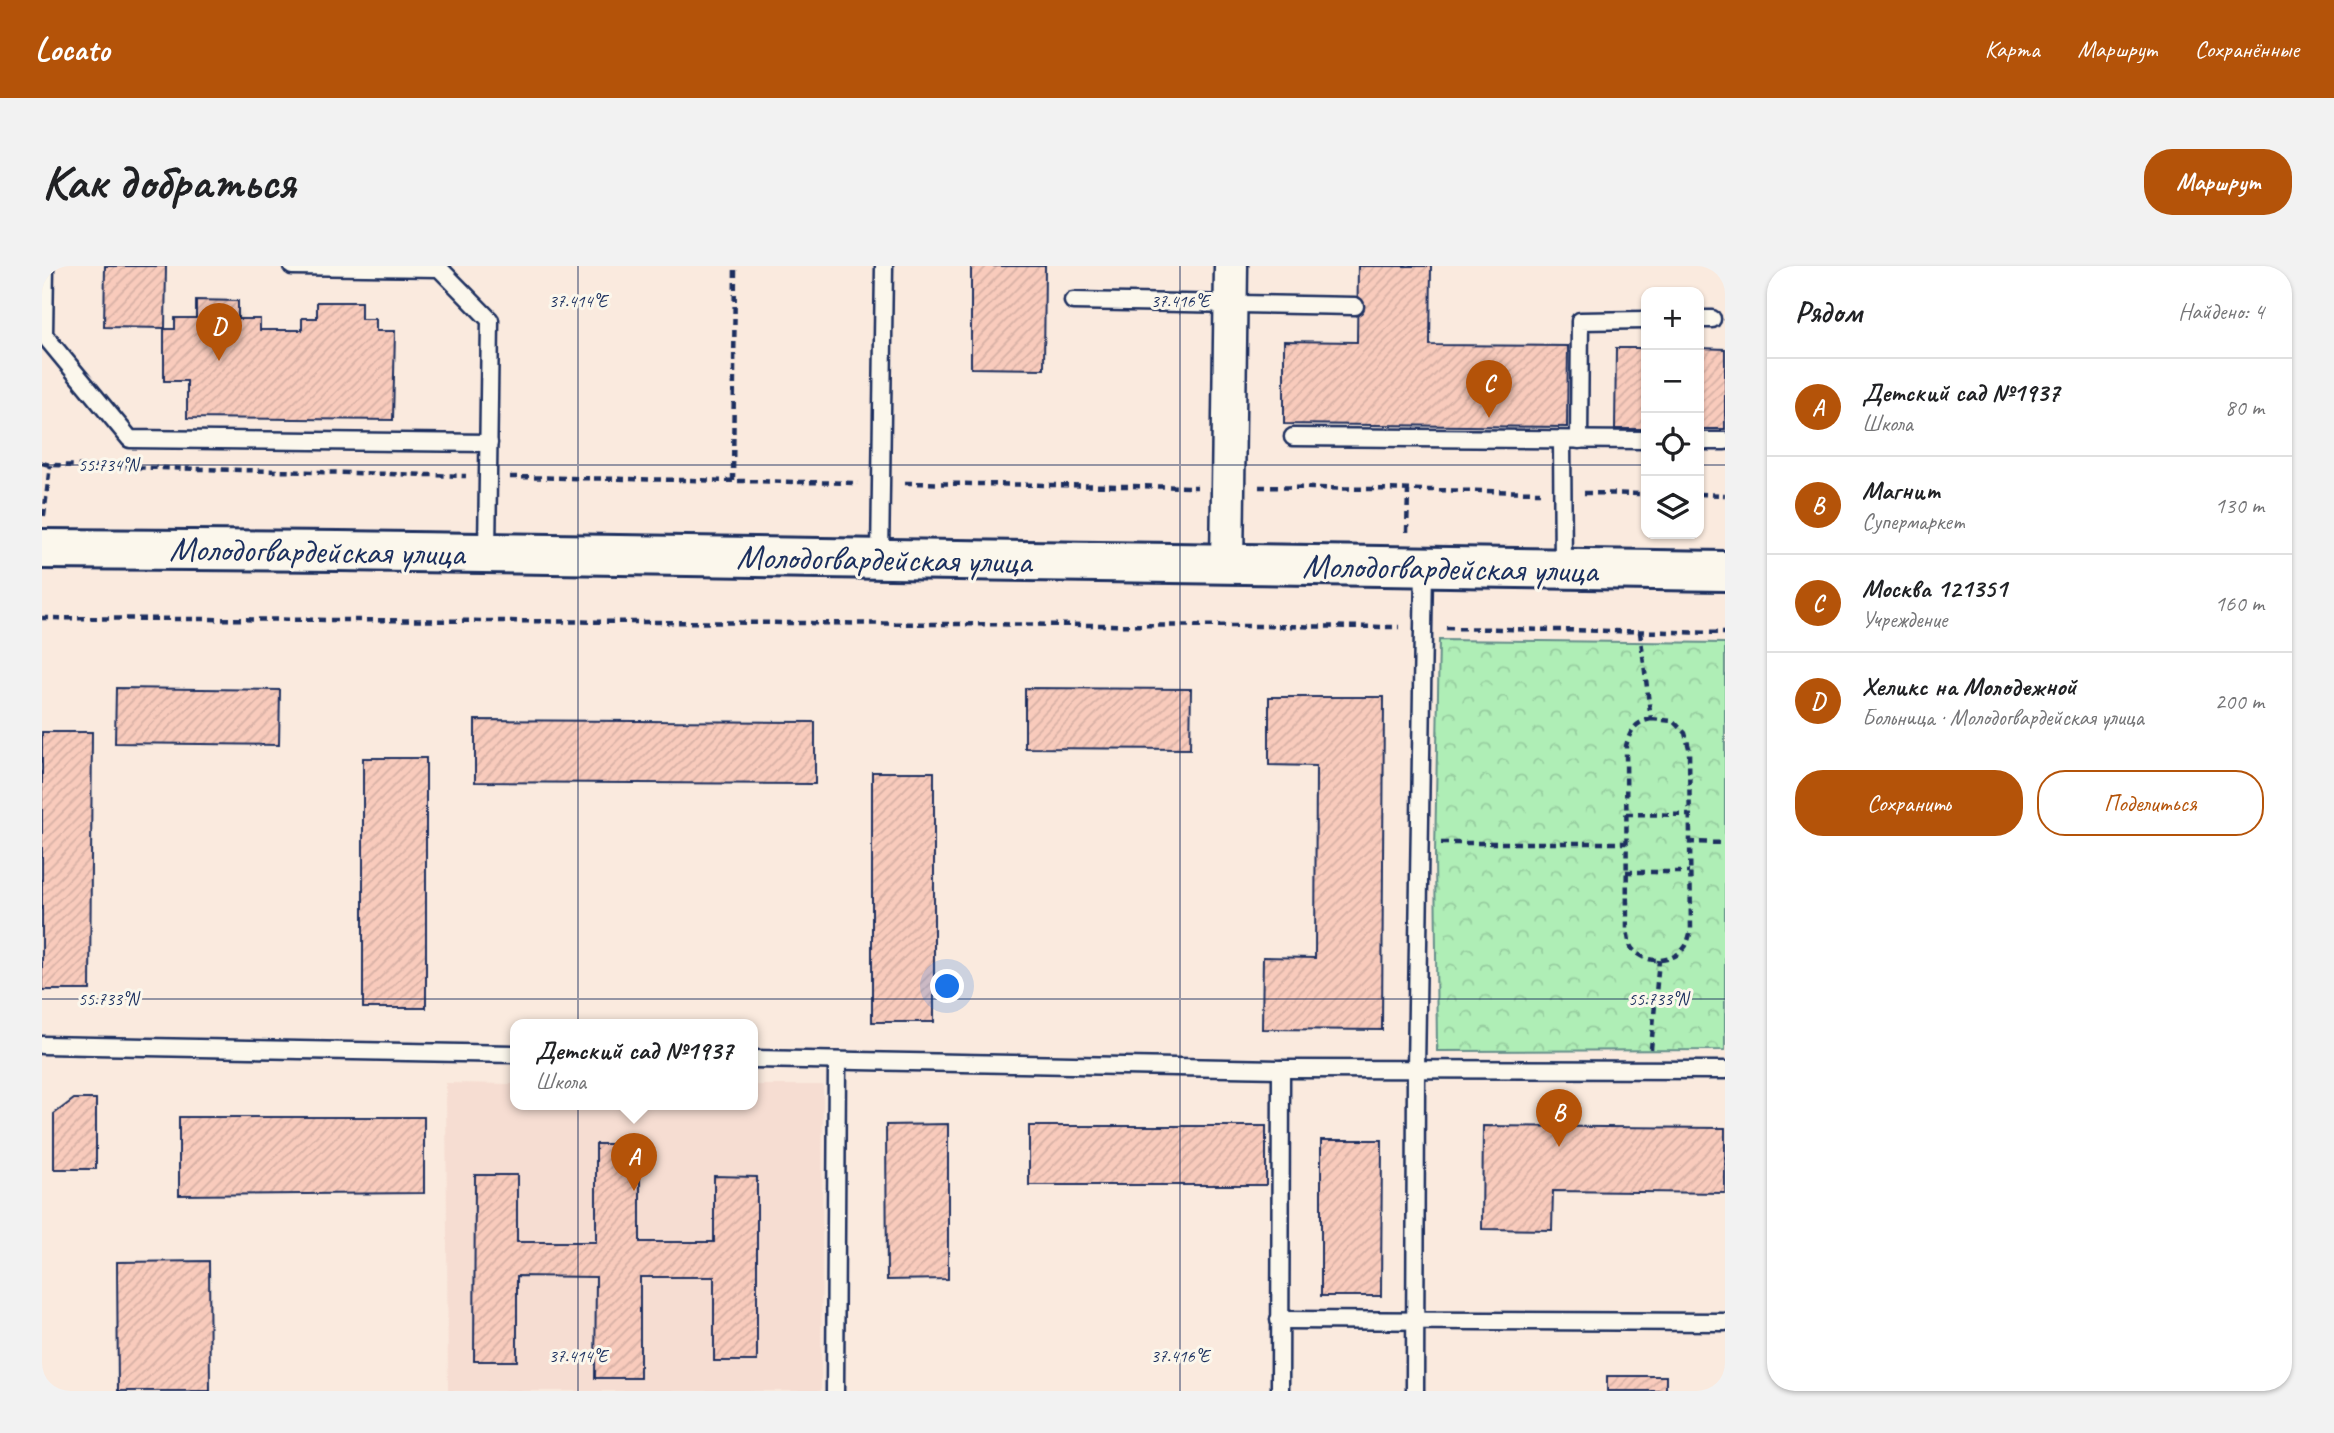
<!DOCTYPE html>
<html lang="ru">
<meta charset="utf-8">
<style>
body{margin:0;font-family:Caveat,sans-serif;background:#f2f2f2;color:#202124}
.controls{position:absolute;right:21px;top:21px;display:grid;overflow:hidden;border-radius:14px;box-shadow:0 2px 5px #0004}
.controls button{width:63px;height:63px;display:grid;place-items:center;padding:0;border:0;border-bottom:2px solid #e0e0e0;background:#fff;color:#202124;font:35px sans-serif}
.you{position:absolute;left:906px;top:721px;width:24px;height:24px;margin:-18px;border:5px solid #fff;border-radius:50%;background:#1a73e8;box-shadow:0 0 0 10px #1a73e833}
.badge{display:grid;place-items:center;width:46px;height:46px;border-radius:50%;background:#b45309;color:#fff;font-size:23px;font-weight:700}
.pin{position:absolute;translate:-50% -58px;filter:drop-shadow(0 2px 4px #0008)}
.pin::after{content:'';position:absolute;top:37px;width:24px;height:21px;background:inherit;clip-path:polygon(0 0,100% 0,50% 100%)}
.popup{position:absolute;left:468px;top:753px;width:248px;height:91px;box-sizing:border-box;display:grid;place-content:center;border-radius:14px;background:#fff;filter:drop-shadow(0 2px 5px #0005);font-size:23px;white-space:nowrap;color:#757577}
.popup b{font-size:26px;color:#202124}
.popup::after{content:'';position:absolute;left:50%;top:100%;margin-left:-14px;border:14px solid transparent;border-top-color:#fff}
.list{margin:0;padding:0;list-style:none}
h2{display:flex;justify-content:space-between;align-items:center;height:91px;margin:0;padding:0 28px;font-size:30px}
h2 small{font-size:23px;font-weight:400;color:#757577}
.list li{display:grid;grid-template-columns:46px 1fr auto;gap:21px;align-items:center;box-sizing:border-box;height:98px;padding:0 28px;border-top:2px solid #e0e0e0}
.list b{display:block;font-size:26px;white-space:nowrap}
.list p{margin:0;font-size:23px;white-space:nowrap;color:#757577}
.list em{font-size:23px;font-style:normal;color:#757577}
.actions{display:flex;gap:14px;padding:21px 28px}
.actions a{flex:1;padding:16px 0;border:2px solid #b45309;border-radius:28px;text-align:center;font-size:24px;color:#b45309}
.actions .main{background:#b45309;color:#fff}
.icon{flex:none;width:38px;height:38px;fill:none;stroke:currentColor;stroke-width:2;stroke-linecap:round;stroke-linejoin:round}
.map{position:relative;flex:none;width:1683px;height:1125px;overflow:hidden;border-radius:28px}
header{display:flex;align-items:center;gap:42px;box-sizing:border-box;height:98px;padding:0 35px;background:#b45309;color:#fff}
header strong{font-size:33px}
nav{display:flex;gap:38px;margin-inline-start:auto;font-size:24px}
.intro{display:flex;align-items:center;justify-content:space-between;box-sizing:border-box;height:168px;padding:0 42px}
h1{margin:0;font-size:49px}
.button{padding:18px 32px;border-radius:28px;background:#b45309;color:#fff;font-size:24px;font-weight:700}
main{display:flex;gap:42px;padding:0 42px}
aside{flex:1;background:#fff;border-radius:28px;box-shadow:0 2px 5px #0004}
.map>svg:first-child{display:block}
</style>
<header>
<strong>Locato</strong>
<nav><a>Карта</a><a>Маршрут</a><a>Сохранённые</a></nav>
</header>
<div class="intro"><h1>Как добраться</h1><a class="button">Маршрут</a></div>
<main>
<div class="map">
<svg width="1683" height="1125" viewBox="0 0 1683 1125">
<defs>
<pattern id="park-crowns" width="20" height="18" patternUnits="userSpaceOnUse" patternTransform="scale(1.75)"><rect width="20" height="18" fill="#afeeb6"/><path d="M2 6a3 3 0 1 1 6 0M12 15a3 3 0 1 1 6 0" fill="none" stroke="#96cc9f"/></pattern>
<pattern id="building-hatch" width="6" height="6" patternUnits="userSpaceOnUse" patternTransform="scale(1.75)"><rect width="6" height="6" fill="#f9cbbc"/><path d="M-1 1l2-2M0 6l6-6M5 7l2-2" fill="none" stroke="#d5afa4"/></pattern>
</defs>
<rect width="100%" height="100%" fill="#faeade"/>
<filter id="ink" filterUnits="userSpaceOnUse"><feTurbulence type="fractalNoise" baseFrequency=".0143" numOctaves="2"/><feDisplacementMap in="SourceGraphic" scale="14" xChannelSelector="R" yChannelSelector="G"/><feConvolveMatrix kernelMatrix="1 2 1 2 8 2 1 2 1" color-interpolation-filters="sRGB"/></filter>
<g filter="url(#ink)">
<!-- built -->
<polygon fill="#f6ddd2" points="404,817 473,818 473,839 711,839 711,819 781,819 779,1125 406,1125"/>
<!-- park -->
<polygon fill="url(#park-crowns)" stroke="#658e8a" stroke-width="2" points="1397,374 1683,377 1683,784 1395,785 1393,588"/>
<!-- building -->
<g fill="url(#building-hatch)" stroke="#1b2f5e" stroke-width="2">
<polygon points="63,0 124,0 123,62 62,61"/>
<polygon points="929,0 1003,0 1002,103 929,102"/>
<polygon points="1316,0 1389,0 1388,79 1526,80 1525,161 1242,158 1242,75 1315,76"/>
<polygon points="154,34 196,35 196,53 218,53 218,64 260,64 260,52 275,52 275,36 319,36 319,53 334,53 334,65 353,65 351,154 145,152 145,115 122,115 122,63 133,63 133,52 154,52"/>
<polygon points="1574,82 1604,82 1604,163 1573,163"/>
<polygon points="1657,82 1683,83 1683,163 1657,163"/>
<polygon points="74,422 238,424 237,479 73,477"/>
<polygon points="983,422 1149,423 1148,483 983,482"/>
<polygon points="1227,431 1342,431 1340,764 1220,763 1221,691 1273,692 1274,500 1227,499"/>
<polygon points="433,454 773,456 773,518 433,516"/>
<polygon points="0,466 50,466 48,724 0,724"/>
<rect x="321" y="492" width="63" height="250"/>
<rect x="830" y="506" width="62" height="250"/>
<polygon points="32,833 54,833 54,903 12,903 12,848"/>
<polygon points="137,851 382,851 382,927 137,929"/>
<polygon points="906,858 906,1013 845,1014 844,859"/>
<rect x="987" y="860" width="237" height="59"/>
<polygon points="1441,860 1683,862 1683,927 1511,925 1510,964 1440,963"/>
<polygon points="1279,874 1340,874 1339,1030 1279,1030"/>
<polygon points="554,878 598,878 598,976 672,976 672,910 715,911 715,1095 672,1095 672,1011 598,1011 598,1112 553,1112 554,1011 475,1010 475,1095 432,1095 433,909 475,909 475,976 554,976"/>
<polygon points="167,995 168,1125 76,1125 75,996"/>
<rect x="1565" y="1110" width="59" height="15"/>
</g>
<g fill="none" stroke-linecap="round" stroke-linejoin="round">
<defs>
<g id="service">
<polyline points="3,0 2,69 88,173 447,177"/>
<polyline points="250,0 397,2 448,54 445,287"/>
<polyline points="1031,35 1313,40"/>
<polyline points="1657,53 1670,53"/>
<polyline points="1251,171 1604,174"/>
<polyline points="1520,174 1521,303"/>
<polyline points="1537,174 1538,55 1604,54"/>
<polyline points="1657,175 1683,175"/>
<polyline points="838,293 842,0"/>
<polyline points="0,779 473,788"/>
<polyline points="711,793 1239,803 1683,804"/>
<polyline points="1237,1054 1683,1056"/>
<polyline points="793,1125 795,795"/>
<polyline points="1238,1125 1239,803"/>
<polyline points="1373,1125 1374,803 1382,301"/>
</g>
<polyline id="minor" points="1185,299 1189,0"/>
<polyline id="tertiary" points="0,283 297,285 1683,305"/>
</defs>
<!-- service casing -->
<use href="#service" stroke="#1b2f5e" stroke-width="21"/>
<!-- minor casing -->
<use href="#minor" stroke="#1b2f5e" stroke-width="37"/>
<!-- tertiary casing -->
<use href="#tertiary" stroke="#1b2f5e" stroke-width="44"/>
<!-- path -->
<g stroke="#1b2f5e" stroke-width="4.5" stroke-dasharray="7 5" stroke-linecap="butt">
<polyline points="0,197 8,199 424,210"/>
<polyline points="468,211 816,217"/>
<polyline points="691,215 693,0"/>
<polyline points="863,217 1155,221"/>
<polyline points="1217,221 1498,226"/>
<polyline points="1542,227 1604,228"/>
<polyline points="1657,228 1683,229"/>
<polyline points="2,250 8,199"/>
<polyline points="1365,266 1366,225"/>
<polyline points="0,352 1357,361"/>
<polyline points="1404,362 1683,367"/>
<polyline points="1598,366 1609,453"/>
<path d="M1609 453 1631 455 1643 467 1647 482 1649 665C1647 670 1646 677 1643 681 1631 698 1601 699 1589 681 1587 677 1586 669 1585 665L1584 480C1588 465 1593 456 1609 453Z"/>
<polyline points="1584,548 1647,549"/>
<polyline points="1646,576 1683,577"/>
<polyline points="1399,577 1584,577"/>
<polyline points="1584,606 1647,606"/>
<polyline points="1609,783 1617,694"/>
</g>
<!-- service -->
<use href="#service" stroke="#fbf7ec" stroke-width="16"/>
<!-- minor -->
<use href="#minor" stroke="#fbf7ec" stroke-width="32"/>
<!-- tertiary -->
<use href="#tertiary" stroke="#fbf7ec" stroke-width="38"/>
</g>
</g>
<!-- ticks -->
<path fill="none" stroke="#1b2f5e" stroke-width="2" stroke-opacity="0.45" d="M536 0V1125M1138 0V1125M0 199H1604M1657 199H1683M0 733H1683"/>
<g text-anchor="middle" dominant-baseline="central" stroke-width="6" stroke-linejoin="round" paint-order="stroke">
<!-- street labels -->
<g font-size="35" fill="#1b2f5e" stroke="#fbf7ec">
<text transform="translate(275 285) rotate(1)">Молодогвардейская улица</text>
<text transform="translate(842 293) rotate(1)">Молодогвардейская улица</text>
<text transform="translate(1408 302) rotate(1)">Молодогвардейская улица</text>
</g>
</g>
<g font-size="18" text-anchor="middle" fill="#1b2f5e" stroke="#fbf7ec" stroke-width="6" stroke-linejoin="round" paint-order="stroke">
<text x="536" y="41">37.414°E</text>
<text x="1138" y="41">37.416°E</text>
<text x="66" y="205">55.734°N</text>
<text x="66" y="739">55.733°N</text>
<text x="1616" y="739">55.733°N</text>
<text x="536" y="1096">37.414°E</text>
<text x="1138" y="1096">37.416°E</text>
</g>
</svg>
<div class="controls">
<button>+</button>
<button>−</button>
<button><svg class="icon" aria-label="locate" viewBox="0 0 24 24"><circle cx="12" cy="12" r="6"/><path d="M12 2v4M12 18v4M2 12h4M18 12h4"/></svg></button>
<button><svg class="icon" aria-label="layers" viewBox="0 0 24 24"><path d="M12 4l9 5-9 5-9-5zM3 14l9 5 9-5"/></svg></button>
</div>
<div class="you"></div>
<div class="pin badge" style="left:592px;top:925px">A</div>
<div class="popup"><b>Детский сад №1937</b>Школа</div>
<div class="pin badge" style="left:1517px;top:881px">B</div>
<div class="pin badge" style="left:1447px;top:152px">C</div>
<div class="pin badge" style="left:177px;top:95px">D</div>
</div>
<aside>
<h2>Рядом<small>Найдено: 4</small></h2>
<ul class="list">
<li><span class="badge">A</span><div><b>Детский сад №1937</b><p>Школа</p></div><em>80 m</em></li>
<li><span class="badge">B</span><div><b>Магнит</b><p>Супермаркет</p></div><em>130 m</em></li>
<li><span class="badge">C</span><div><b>Москва 121351</b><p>Учреждение</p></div><em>160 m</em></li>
<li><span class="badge">D</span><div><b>Хеликс на Молодежной</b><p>Больница · Молодогвардейская улица</p></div><em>200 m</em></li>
</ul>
<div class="actions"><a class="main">Сохранить</a><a>Поделиться</a></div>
</aside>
</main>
